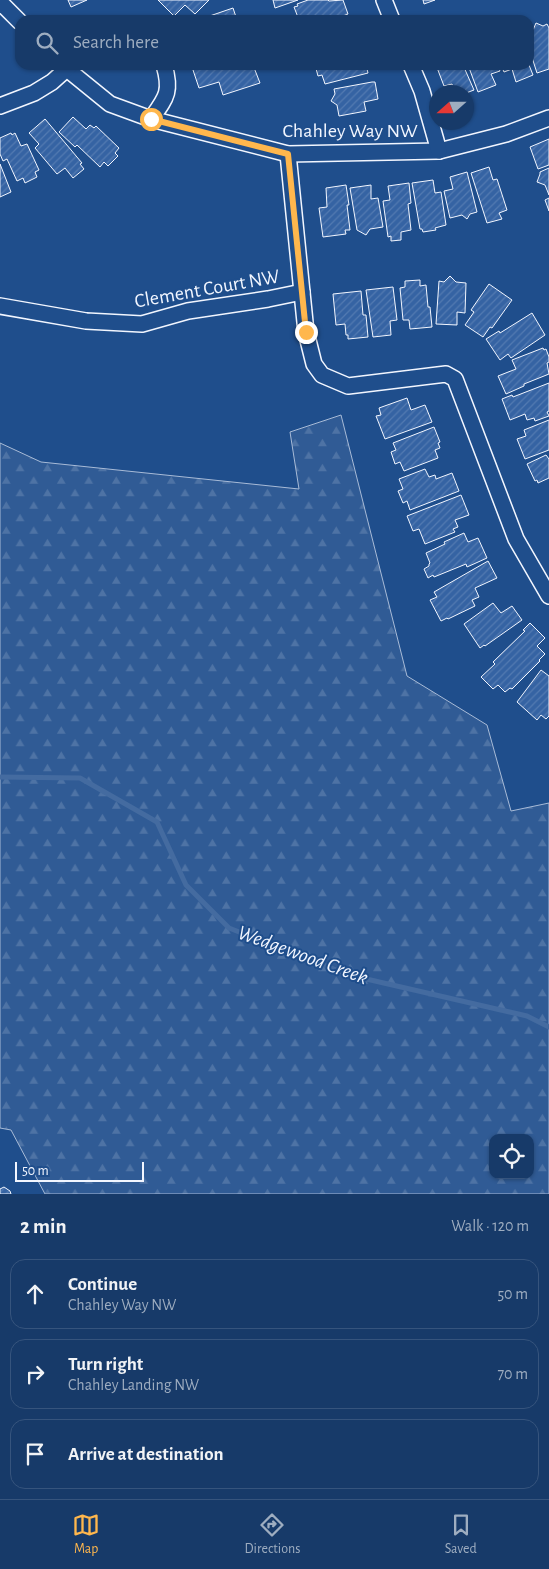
<!DOCTYPE html>
<meta charset="utf-8">
<style>
body{margin:0;font-family:"Alegreya Sans",sans-serif;background:#20416f;color:#f1f3f6}
.controls{position:absolute;right:15px;bottom:15px;display:grid;overflow:hidden;border-radius:10px;box-shadow:0 1px 4px #0004}
.controls button{width:45px;height:45px;display:grid;place-items:center;padding:0;border:0;border-bottom:1px solid #36547d;background:#173a69;color:#f1f3f6;font:25px sans-serif}
.compass{position:absolute;left:429px;top:85px;width:45px;height:45px;border-radius:50%;background:#173a69;box-shadow:0 1px 4px #0004;rotate:249deg}
.scale{position:absolute;left:15px;bottom:12px;width:129px;box-sizing:border-box;padding-left:5px;border:2px solid #f2f6ff;border-top:0;font-size:14px;line-height:18px;white-space:nowrap;color:#f2f6ff;-webkit-text-stroke:4px #1f4e8c;paint-order:stroke}
.stop{position:absolute;width:15px;height:15px;margin:-11px;border:4px solid #ffb74d;border-radius:50%;background:#fff}
.stop.end{background:#ffb74d;border-color:#fff;box-shadow:0 1px 5px #0008}
.list{margin:0;padding:0;list-style:none}
h2{display:flex;justify-content:space-between;align-items:center;height:65px;margin:0;padding:0 20px;font-size:21px}
h2 small{font-size:16px;font-weight:400;color:#9eadc0}
.list li{display:grid;grid-template-columns:32px 1fr auto;gap:15px;align-items:center;box-sizing:border-box;height:70px;margin:0 10px 10px;padding:0 10px;border:1px solid #36547d;border-radius:15px}
.list b{display:block;font-size:19px;white-space:nowrap}
.list p{margin:0;font-size:16px;white-space:nowrap;color:#9eadc0}
.list em{font-size:16px;font-style:normal;color:#9eadc0}
.icon{flex:none;width:28px;height:28px;fill:none;stroke:currentColor;stroke-width:2;stroke-linecap:round;stroke-linejoin:round}
.map{position:relative;flex:none;width:549px;height:1194px;overflow:hidden}
.search{position:absolute;background:#173a69;box-shadow:0 1px 4px #0004;left:15px;right:15px;top:15px;height:55px;display:flex;align-items:center;gap:12px;box-sizing:border-box;padding:0 18px;border-radius:15px;color:#9eadc0;font-size:19px}
.sheet{height:305px;background:#173a69}
nav{display:flex;justify-content:space-around;align-items:center;box-sizing:border-box;height:70px;border-top:1px solid #36547d;background:#173a69;font-size:14px;color:#9eadc0}
nav a{display:grid;justify-items:center;gap:2px}
nav .on{color:#ffb74d}
.map>svg:first-child{display:block}
</style>
<div class="map">
<svg width="549" height="1194" viewBox="0 0 549 1194">
<defs>
<pattern id="forest-firs" width="22" height="20" patternUnits="userSpaceOnUse" patternTransform="scale(1.25)"><rect width="22" height="20" fill="#305b95"/><path d="M5 1l3.5 6h-7zM16 11l3.5 6h-7z" fill="#4e73a5"/></pattern>
<pattern id="building-hatch" width="6" height="6" patternUnits="userSpaceOnUse" patternTransform="scale(1.25)"><rect width="6" height="6" fill="#3563a3"/><path d="M-1 1l2-2M0 6l6-6M5 7l2-2" fill="none" stroke="#537ab1"/></pattern>
</defs>
<rect width="100%" height="100%" fill="#1f4e8c"/>
<!-- forest -->
<path fill="url(#forest-firs)" stroke="#a8bbd7" fill-rule="evenodd" d="M341 415 407 676 487 725 511 811 549 803V1194H45L11 1130 0 1128V443L41 462 299 489 290 432ZM493 1138H530V1175H493Z"/>
<g fill="none" stroke-linecap="round" stroke-linejoin="round">
<!-- stream -->
<polyline stroke="#446ba0" stroke-width="5" points="0,777 80,778 157,822 186,885 229,928 349,975 527,1016 549,1027"/>
</g>
<!-- building -->
<g fill="url(#building-hatch)" stroke="#f2f6ff">
<polygon points="68,0 87,0 71,7"/>
<polygon points="158,0 209,0 195,14 185,5 174,16"/>
<polygon points="273,0 298,0 275,8"/>
<polygon points="308,0 328,0 329,1 343,0 348,14 333,20 299,20 294,7 298,6 297,4"/>
<polygon points="423,0 435,0 424,4"/>
<polygon points="233,8 237,20 198,20"/>
<polygon points="536,23 543,26 547,24 549,28 549,69 537,73 529,48 529,31 533,30"/>
<polygon points="197,65 253,65 260,83 223,95 219,82 199,88 193,70 195,69 194,66"/>
<polygon points="315,65 366,65 368,73 325,84 322,75 318,76"/>
<polygon points="436,65 463,65 474,90 466,93 455,92 452,84 444,86"/>
<polygon points="468,65 497,65 500,71 491,74 496,85 478,92"/>
<polygon points="501,65 529,65 533,75 516,82 512,69 504,72"/>
<polygon points="372,82 375,82 378,99 364,102 366,111 339,116 337,105 331,101 335,94 334,89"/>
<polygon points="73,117 86,129 90,125 94,128 96,126 119,148 115,153 118,156 108,166 104,162 100,167 77,145 75,147 59,132"/>
<polygon points="45,119 82,163 80,164 84,169 73,178 65,168 57,174 35,148 39,144 29,133"/>
<polygon points="11,133 12,135 15,133 21,146 27,144 39,170 35,172 37,177 25,183 23,178 17,181 7,159 3,161 0,154 0,138"/>
<polygon points="549,139 549,165 538,169 530,147"/>
<polygon points="0,164 11,192 0,197"/>
<polygon points="489,167 493,180 497,179 507,210 499,213 502,219 487,223 471,173"/>
<polygon points="549,168 549,195 545,185 537,182 540,174 540,172"/>
<polygon points="467,172 477,212 470,214 467,219 462,215 450,218 444,191 453,189 450,177"/>
<polygon points="433,180 435,193 441,192 446,225 435,228 436,230 423,232 422,229 420,229 412,183"/>
<polygon points="409,183 411,203 408,204 411,230 401,232 401,240 391,241 391,236 388,237 383,201 390,200 388,186"/>
<polygon points="346,185 349,205 347,205 350,230 345,230 346,234 323,237 319,208 327,207 326,188"/>
<polygon points="371,185 371,199 378,198 383,227 370,229 366,235 357,230 350,188"/>
<polygon points="549,198 549,211 545,200"/>
<polygon points="450,276 456,282 466,283 465,313 457,312 457,325 436,324 439,281 444,282"/>
<polygon points="420,280 420,286 426,285 428,307 430,307 432,327 410,329 409,320 403,320 400,288 405,287 405,281"/>
<polygon points="489,284 512,300 492,328 490,327 483,337 465,325 474,312 471,310"/>
<polygon points="393,287 397,320 390,321 391,335 373,337 366,290"/>
<polygon points="361,291 363,315 366,315 368,337 348,339 348,335 346,335 345,324 336,325 333,294"/>
<polygon points="532,313 545,335 511,358 508,354 500,360 486,339 499,331 500,333"/>
<polygon points="543,348 544,350 546,349 549,357 549,362 547,363 549,374 524,384 524,386 506,394 498,376 516,369 512,360"/>
<polygon points="549,383 549,411 547,412 549,416 535,421 534,418 527,420 525,414 510,420 502,399 512,395 513,397"/>
<polygon points="407,398 411,410 425,405 432,422 385,439 376,416 381,415 379,408"/>
<polygon points="549,420 549,450 525,459 517,439 526,436 524,430"/>
<polygon points="434,427 440,442 438,443 440,448 435,450 438,458 404,471 400,462 395,464 391,452 396,450 393,443"/>
<polygon points="546,455 549,459 549,478 538,483 537,480 535,481 527,464"/>
<polygon points="425,469 429,477 435,475 436,479 452,473 459,491 410,510 407,501 403,503 398,491 403,489 399,479"/>
<polygon points="461,495 469,515 455,520 458,527 453,529 455,532 425,544 419,529 413,531 407,516"/>
<polygon points="464,533 468,542 478,538 487,558 467,567 466,564 434,577 433,575 428,578 424,569 429,566 429,564 430,563 426,553 445,544 444,542"/>
<polygon points="488,561 497,578 475,588 479,597 472,600 475,606 448,619 447,618 441,621 430,600 437,597 434,592"/>
<polygon points="493,603 501,613 512,606 522,620 485,646 484,645 480,648 464,624"/>
<polygon points="530,623 545,638 537,646 545,654 539,660 540,661 512,689 510,688 505,692 498,685 493,689 481,677 495,664 493,662 525,631 523,630"/>
<polygon points="541,670 549,676 549,716 546,719 541,715 537,720 517,702"/>
<polygon points="4,1187 10,1191 11,1194 0,1194 0,1189"/>
</g>
<g fill="none" stroke-linecap="round" stroke-linejoin="round">
<defs>
<g id="street">
<polyline points="384,0 392,20"/>
<polyline points="0,2 20,22"/>
<polyline points="62,65 110,104 151,119 288,154 439,151 506,134 549,118"/>
<polyline points="411,65 422,91 439,151"/>
<polyline points="0,106 34,93 52,82 71,65"/>
<path d="M151 119C166 98 172 92 164 65"/>
<polyline points="288,154 306,332 314,364 322,375 348,386 446,374 455,379 516,539 549,596"/>
<polyline points="0,306 86,321 142,324 188,311 268,299 302,292"/>
</g>
</defs>
<!-- street casing -->
<use href="#street" stroke="#f2f6ff" stroke-width="18"/>
<!-- street -->
<use href="#street" stroke="#1f4e8c" stroke-width="15"/>
</g>
<g fill="none" stroke-linecap="round" stroke-linejoin="round">
<!-- route -->
<polyline stroke="#ffb74d" stroke-width="6" points="151,119 288,154 306,332"/>
</g>
<g text-anchor="middle" dominant-baseline="central" stroke-width="4" stroke-linejoin="round" paint-order="stroke">
<!-- street labels -->
<g font-size="20" fill="#f2f6ff" stroke="#1f4e8c">
<text x="350" y="131">Chahley Way NW</text>
<text transform="translate(207 289) rotate(-10)">Clement Court NW</text>
</g>
<!-- water labels -->
<g font-size="21" font-style="italic" fill="#f2f6ff" stroke="#1f4e8c">
<text transform="translate(303 955) rotate(20)">Wedgewood Creek</text>
</g>
</g>
</svg>
<div class="controls">
<button><svg class="icon" aria-label="locate" viewBox="0 0 24 24"><circle cx="12" cy="12" r="6"/><path d="M12 2v4M12 18v4M2 12h4M18 12h4"/></svg></button>
</div>
<svg class="compass" viewBox="-18 -18 36 36"><path d="M0-13l5 13h-10z" fill="#e53935"/><path d="M0 13l5-13h-10z" fill="#9eadc0"/></svg>
<div class="scale">50 m</div>
<div class="stop" style="left:151px;top:119px"></div>
<div class="stop end" style="left:306px;top:332px"></div>
<div class="search"><svg class="icon" aria-label="search" viewBox="0 0 24 24"><circle cx="10" cy="10" r="6"/><path d="M15 15l6 6"/></svg>Search here</div>
</div>
<section class="sheet">
<h2>2 min<small>Walk · 120 m</small></h2>
<ul class="list">
<li><svg class="icon" aria-label="ahead" viewBox="0 0 24 24"><path d="M12 20V5M6 11l6-6 6 6"/></svg><div><b>Continue</b><p>Chahley Way NW</p></div><em>50 m</em></li>
<li><svg class="icon" aria-label="right" viewBox="0 0 24 24"><path d="M7 20v-9h11M14 6l5 5-5 5"/></svg><div><b>Turn right</b><p>Chahley Landing NW</p></div><em>70 m</em></li>
<li><svg class="icon" aria-label="arrive" viewBox="0 0 24 24"><path d="M6 21V4h12l-3 4 3 4H6"/></svg><div><b>Arrive at destination</b></div></li>
</ul>
</section>
<nav>
<a class="on"><svg class="icon" aria-label="map" viewBox="0 0 24 24"><path d="M3 6l6-2 6 2 6-2v14l-6 2-6-2-6 2zM9 4v14M15 6v14"/></svg>Map</a>
<a><svg class="icon" aria-label="directions" viewBox="0 0 24 24"><path d="M12 3l9 9-9 9-9-9zM9 14v-3h6M13 9l2 2-2 2"/></svg>Directions</a>
<a><svg class="icon" aria-label="saved" viewBox="0 0 24 24"><path d="M7 4h10v16l-5-4-5 4z"/></svg>Saved</a>
</nav>
